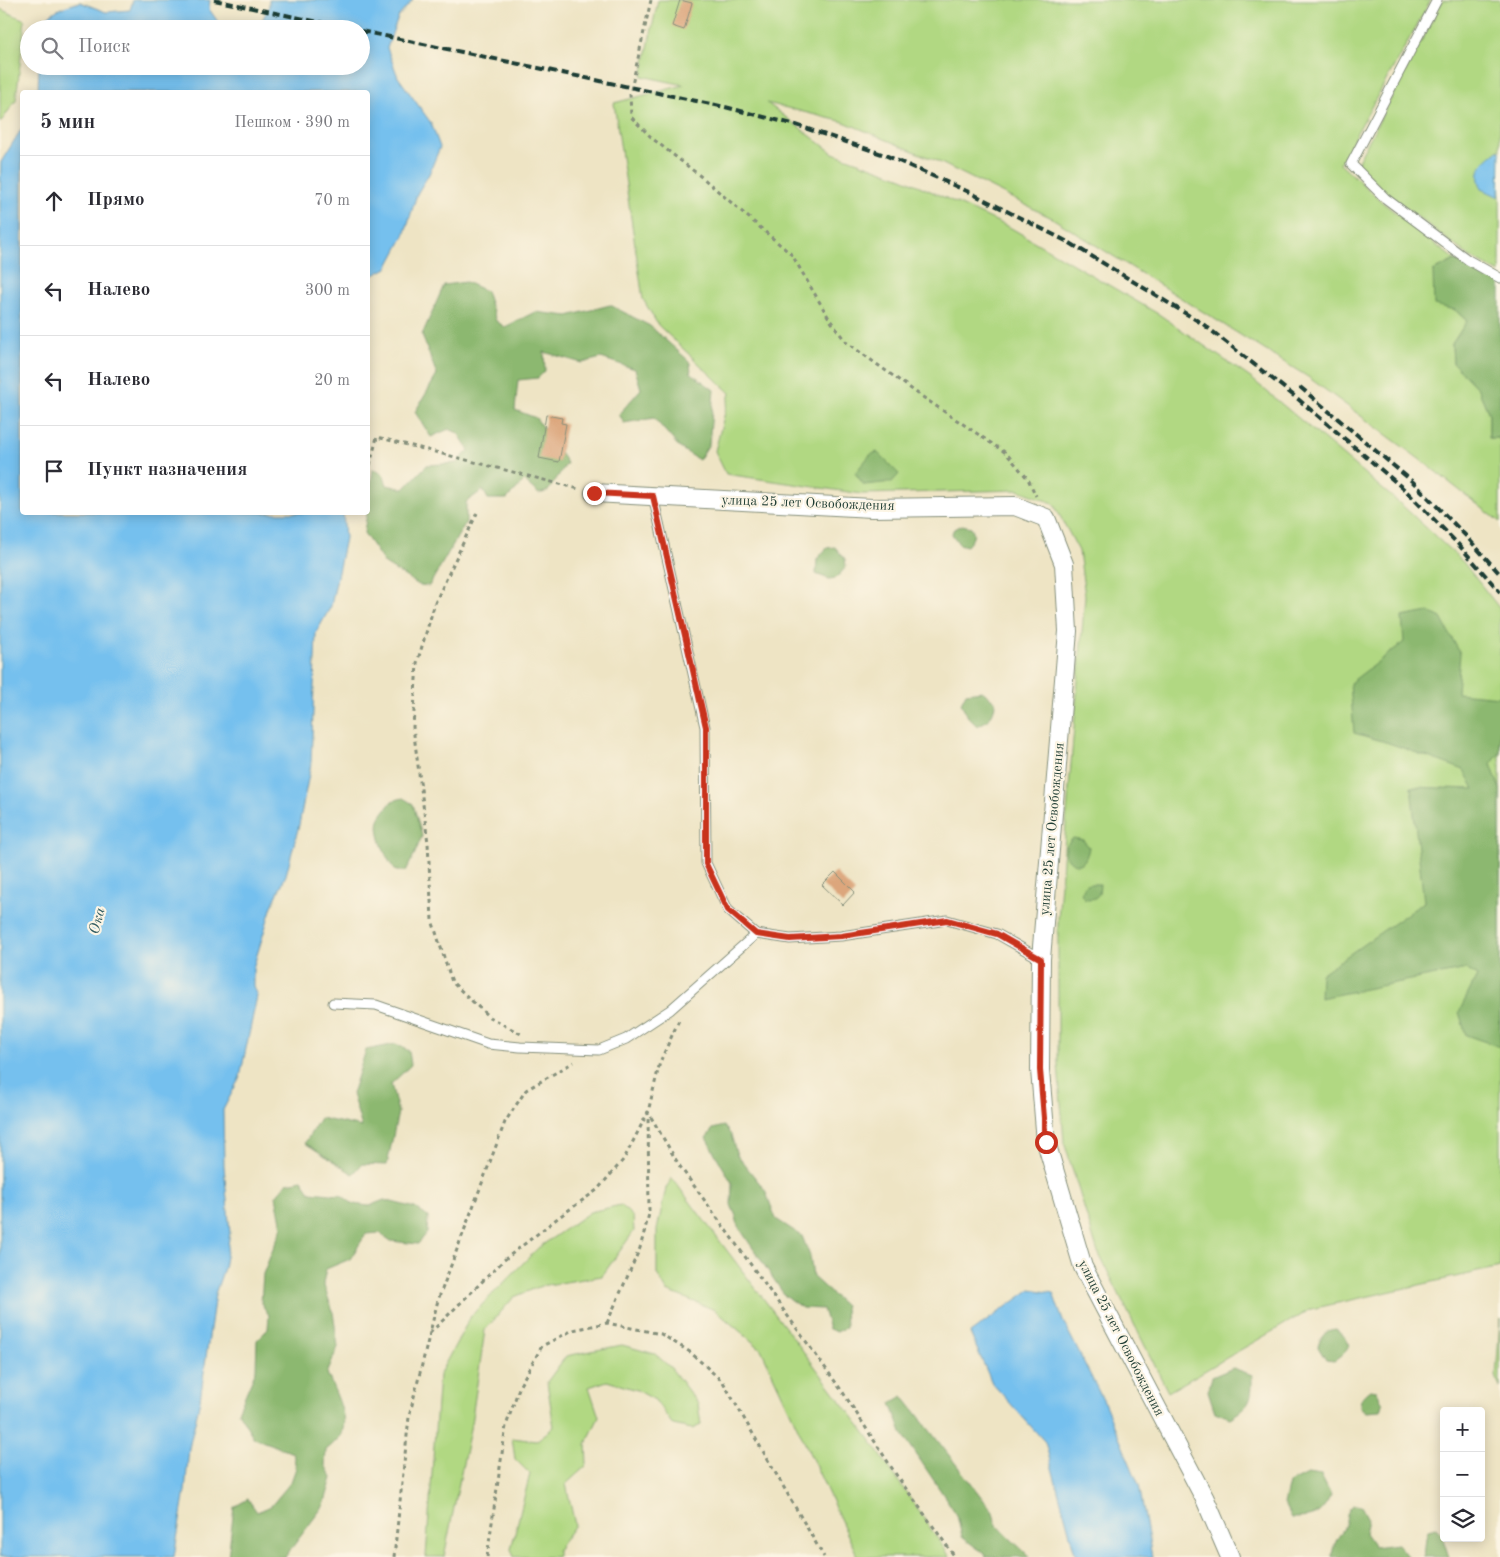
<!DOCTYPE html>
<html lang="ru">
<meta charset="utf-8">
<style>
body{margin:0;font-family:"Old Standard TT",serif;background:#f7f7f7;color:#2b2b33}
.controls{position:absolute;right:15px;bottom:15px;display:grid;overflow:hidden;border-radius:5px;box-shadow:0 2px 12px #0003}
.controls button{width:45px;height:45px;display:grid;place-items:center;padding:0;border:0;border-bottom:1px solid #e1e1e2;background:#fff;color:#2b2b33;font:25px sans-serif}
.stop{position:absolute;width:15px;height:15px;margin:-11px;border:4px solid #c8321e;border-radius:50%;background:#fff}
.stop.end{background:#c8321e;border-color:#fff;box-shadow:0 1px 5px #0008}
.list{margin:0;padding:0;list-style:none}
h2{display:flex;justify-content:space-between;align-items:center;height:65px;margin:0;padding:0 20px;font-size:21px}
h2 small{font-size:16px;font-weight:400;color:#7c7c81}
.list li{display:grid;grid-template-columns:32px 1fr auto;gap:15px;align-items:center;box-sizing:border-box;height:90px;padding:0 20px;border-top:1px solid #e1e1e2}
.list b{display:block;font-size:19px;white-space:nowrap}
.list em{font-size:16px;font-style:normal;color:#7c7c81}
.icon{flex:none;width:28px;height:28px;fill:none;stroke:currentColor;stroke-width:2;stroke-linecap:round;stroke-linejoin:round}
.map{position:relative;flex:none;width:1500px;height:1557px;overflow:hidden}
.search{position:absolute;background:#fff;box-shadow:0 2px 12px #0003;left:20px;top:20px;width:350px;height:55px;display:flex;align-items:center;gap:12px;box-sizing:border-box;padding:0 18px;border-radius:28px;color:#7c7c81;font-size:19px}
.panel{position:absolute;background:#fff;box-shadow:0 2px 12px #0003;left:20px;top:90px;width:350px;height:425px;border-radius:5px}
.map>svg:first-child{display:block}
</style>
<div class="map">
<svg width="1500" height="1557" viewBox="0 0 1500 1557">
<rect width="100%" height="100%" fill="#fcf5e5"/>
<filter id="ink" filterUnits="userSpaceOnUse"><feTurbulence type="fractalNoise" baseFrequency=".02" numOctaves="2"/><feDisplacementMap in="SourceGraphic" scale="10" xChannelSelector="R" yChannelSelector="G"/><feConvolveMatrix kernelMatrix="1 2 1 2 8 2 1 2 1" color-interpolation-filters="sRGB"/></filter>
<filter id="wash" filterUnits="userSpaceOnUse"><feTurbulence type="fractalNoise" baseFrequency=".0096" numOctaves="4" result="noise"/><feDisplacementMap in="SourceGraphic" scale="20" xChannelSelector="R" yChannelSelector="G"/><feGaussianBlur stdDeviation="1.12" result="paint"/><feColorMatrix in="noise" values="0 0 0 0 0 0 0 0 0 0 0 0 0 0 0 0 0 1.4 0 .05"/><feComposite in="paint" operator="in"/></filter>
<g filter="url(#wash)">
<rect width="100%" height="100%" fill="#eee4c4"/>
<!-- green -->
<g fill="#b1d882" stroke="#688a5b">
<polygon points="658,0 1431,0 1340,163 1382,202 1455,260 1433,271 1455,310 1467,321 1452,344 1453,363 1478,388 1489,414 1489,438 1500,438 1500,522 1426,464 1308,377 1052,218 937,161 844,122 767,103 833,153 902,178 1011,228 1160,315 1252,379 1405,508 1463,562 1500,609 1500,1267 1311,1309 1168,1392 1097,1250 1064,1142 1058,1064 1058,920 1085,596 1079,551 1053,503 1019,490 862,494 726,474 715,451 730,393 658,325 643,299 614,103 684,85 642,76"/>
<polygon points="1443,0 1500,0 1500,151 1497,151 1500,197 1500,273 1469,256 1386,193 1357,163"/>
<polygon points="0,9 25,20 16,100 0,123"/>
<polygon points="672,1178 869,1438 950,1557 858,1557 761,1349 715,1310 667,1291 657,1274 657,1230 666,1188"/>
<polygon points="621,1205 633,1217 634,1231 602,1276 541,1286 514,1297 485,1330 471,1424 444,1557 426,1557 439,1375 471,1316 538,1248 590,1212"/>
<polygon points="1500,1319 1500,1388 1496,1376"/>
<polygon points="622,1345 655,1354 671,1368 698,1404 701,1425 692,1429 673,1425 655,1400 637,1390 607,1381 589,1387 599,1417 586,1444 587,1465 566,1484 575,1525 557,1550 557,1557 514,1557 511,1549 530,1474 515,1459 512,1438 536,1441 554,1427 547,1382 566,1356"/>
</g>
<!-- forest -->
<g fill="#8cb870" stroke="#567a52">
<polygon points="1455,260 1500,283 1500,438 1489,438 1489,414 1478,389 1453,363 1452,344 1467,321 1455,310 1434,305 1433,271"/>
<polygon points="466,282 486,291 496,321 505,327 535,312 568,316 610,305 650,326 690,362 691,373 714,390 709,444 699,460 680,448 654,418 624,423 619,414 641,389 635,369 601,358 582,363 544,352 545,371 538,378 518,380 515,410 536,418 567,463 548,491 539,494 524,481 507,499 488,499 483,490 466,502 466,522 429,586 419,585 385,564 364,533 373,469 383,474 387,485 404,489 427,465 457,463 469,450 458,433 449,429 431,437 415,412 437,375 422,335 444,285"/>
<polygon points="877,452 899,474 892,482 864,485 855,473 870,455"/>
<path d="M962 525 971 527C976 535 973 539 967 546L959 544 952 534 953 530Z"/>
<polygon points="835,547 845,559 846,567 836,578 829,579 816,574 817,559 827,548"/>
<polygon points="1429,612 1441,618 1460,653 1457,693 1500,697 1500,753 1491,764 1500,789 1500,1047 1466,1035 1459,1012 1477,976 1466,969 1320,998 1321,974 1424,902 1411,787 1474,789 1464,770 1389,743 1354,733 1350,683 1404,642 1402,617"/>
<path d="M982 691 995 701C995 714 989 721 977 726L968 717 961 703 966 693Z"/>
<path d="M403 798 413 804 422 836 415 853 406 871H396C387 861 375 834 379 820 381 814 388 807 392 801Z"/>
<path d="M1073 838 1083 840 1089 847C1086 865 1077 871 1065 855L1066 846Z"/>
<path d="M1086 884H1100L1099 894C1095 899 1091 900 1084 898L1081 893Z"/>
<polygon points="396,1044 409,1051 411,1065 391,1084 398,1112 387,1165 362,1164 353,1174 305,1143 320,1118 362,1127 352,1094 366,1050"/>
<polygon points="724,1126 731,1135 737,1155 765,1190 776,1219 802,1236 810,1256 813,1277 845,1306 846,1327 837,1332 829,1329 823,1309 802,1308 785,1296 738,1226 736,1216 731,1205 732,1183 706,1138 713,1129"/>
<path d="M302 1180 310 1192 341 1195 353 1204 369 1206 384 1200 415 1208 428 1217 427 1233 418 1244 391 1241 380 1233 366 1234 350 1259 326 1269 323 1283 333 1312 338 1347 327 1373C333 1388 347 1413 343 1429 341 1438 333 1444 326 1450L325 1465 332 1478 324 1505 285 1557H228L234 1507 248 1499 257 1512 271 1506 291 1482 296 1468 293 1453 254 1438 238 1412 256 1370 257 1340 268 1329 269 1315 261 1303 263 1274 282 1227 276 1196 287 1183Z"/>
<path d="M1336 1329C1354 1344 1352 1348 1334 1361L1326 1360 1318 1347C1320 1337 1326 1330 1336 1329Z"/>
<path d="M1233 1368 1252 1375C1252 1400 1252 1405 1230 1418L1215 1412 1208 1391 1212 1377Z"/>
<path d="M1370 1390 1377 1391 1383 1404 1381 1411 1366 1412 1360 1407C1360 1398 1363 1395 1370 1390Z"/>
<polygon points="903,1396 993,1512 996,1525 1030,1557 986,1557 985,1554 962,1537 957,1515 902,1433 891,1403"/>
<path d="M1307 1474 1321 1476 1331 1495C1320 1516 1314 1518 1291 1518L1284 1504 1289 1483Z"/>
<path d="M1353 1505 1361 1506 1368 1519 1365 1534 1374 1547 1397 1544 1408 1557H1332C1333 1543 1338 1539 1344 1527 1348 1518 1345 1513 1353 1505Z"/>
<polygon points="1436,1528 1441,1533 1449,1557 1424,1557 1426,1537 1428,1530"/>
</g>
<!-- water -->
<g fill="#74c0ee" stroke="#4a7e91">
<polygon points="133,0 210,0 209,9 223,29 41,29 45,20 52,13 61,8 80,2 106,12 130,10"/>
<polygon points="269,0 413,0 398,17 387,48 398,77 431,123 440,147 429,174 417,194 404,236 387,268 368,278 368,92 38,92 39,66 361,66 361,29 258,29 269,6"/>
<polygon points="22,128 22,512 343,513 345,538 331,606 316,633 311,764 299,825 286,875 272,906 253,968 253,986 257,996 240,1077 223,1110 224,1166 230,1233 224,1268 215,1294 200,1400 189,1448 185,1491 174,1557 0,1557 0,202 1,162"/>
<path d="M1497 151H1500L1499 197 1482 189C1473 169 1483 163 1497 151Z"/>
<polygon points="1031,1289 1053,1293 1063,1321 1104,1402 1139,1485 1152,1557 1076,1557 1045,1442 992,1383 970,1333"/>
</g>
<g id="blocks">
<!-- building -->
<g fill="#dca67b">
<polygon points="680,0 692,3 684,30 672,26"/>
<polygon points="546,415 562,418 561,423 566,424 559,462 539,458"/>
<polygon points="835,872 855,892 843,905 822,885"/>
</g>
</g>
</g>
<g filter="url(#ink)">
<use href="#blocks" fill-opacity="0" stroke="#86907c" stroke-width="1"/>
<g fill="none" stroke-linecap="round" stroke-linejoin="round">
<defs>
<g id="lane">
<polyline points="1437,0 1351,164 1385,198 1468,260 1500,278"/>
<polyline points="653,496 705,727 706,863 728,910 756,934 790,939 841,936 947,920 997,934 1041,959"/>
<polyline points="333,1003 376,1005 488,1044 520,1047 599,1050 626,1039 670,1010 756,934"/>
</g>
<polyline id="street" points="594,493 872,508 1015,506 1046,518 1064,564 1068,631 1041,959 1040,1070 1046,1142 1083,1267 1205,1499 1230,1557"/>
</defs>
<!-- lane casing -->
<use href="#lane" stroke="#86907c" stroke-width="11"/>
<!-- street casing -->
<use href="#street" stroke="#86907c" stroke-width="20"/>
<!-- path -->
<g stroke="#86907c" stroke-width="3" stroke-dasharray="4 4" stroke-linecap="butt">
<polyline points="651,0 630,94 631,117 653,139 704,179 792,255 830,320 846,342 921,396 1006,453 1028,479 1036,496"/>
<polyline points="368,473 377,437 579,489"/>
<polyline points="477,513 435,603 417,663 413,727 428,843 432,920 452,982 489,1017 521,1034"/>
<polyline points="607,1323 640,1248 649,1214 648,1112 660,1062 679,1020"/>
<polyline points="430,1333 504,1260 559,1217 597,1190 624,1159 648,1112 679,1165 844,1394 897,1476 955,1557"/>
<polyline points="394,1557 409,1417 438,1300 505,1122 526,1090 574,1062"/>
<polyline points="487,1557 506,1426 520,1385 542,1346 573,1330 607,1323 661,1334 690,1352 723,1382 824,1557"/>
</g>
<!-- lane -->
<use href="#lane" stroke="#fff" stroke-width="9"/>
<!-- street -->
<use href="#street" stroke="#fff" stroke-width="18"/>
<!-- rail -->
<g stroke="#1f3d34" stroke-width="4" stroke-dasharray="8 4" stroke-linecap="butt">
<polyline points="214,0 352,29"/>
<polyline points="361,31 725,107 796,125 885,155 969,192 1070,243 1203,324 1298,399 1405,490 1458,544 1500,592"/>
<polyline points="1300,387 1413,482 1466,536 1500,574"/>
</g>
</g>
</g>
<g fill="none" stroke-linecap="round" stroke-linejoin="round" filter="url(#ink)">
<!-- route -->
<polyline stroke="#c8321e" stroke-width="6" points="594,493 653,496 706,727 706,864 728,910 756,934 790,939 841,936 947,920 997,934 1041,959 1040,1070 1046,1142"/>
</g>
<g text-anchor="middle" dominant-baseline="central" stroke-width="4.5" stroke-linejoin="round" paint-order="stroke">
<!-- street labels -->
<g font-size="14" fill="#1f3d34" stroke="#fcf5e5">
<text transform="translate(808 503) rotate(2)">улица 25 лет Освобождения</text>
<text transform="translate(1052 829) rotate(-85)">улица 25 лет Освобождения</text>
<text transform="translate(1121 1338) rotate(63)">улица 25 лет Освобождения</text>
</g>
<!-- water labels -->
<g font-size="15" font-style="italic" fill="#345e62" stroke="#fcf5e5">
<text transform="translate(98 921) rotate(-75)">Ока</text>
</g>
</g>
</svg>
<div class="controls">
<button>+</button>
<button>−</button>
<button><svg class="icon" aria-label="layers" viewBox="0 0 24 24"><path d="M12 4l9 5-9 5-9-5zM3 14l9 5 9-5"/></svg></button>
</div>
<div class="stop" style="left:1046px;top:1142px"></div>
<div class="stop end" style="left:594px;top:493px"></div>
<div class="search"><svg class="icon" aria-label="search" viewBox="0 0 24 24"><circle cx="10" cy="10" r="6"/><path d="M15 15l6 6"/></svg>Поиск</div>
<section class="panel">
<h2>5 мин<small>Пешком · 390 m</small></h2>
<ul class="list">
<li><svg class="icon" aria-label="ahead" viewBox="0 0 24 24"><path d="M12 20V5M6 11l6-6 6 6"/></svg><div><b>Прямо</b></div><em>70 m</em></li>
<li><svg class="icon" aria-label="left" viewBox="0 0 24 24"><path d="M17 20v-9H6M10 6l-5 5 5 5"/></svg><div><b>Налево</b></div><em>300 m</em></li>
<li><svg class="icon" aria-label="left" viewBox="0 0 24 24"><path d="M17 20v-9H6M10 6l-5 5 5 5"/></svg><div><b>Налево</b></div><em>20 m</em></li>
<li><svg class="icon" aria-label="arrive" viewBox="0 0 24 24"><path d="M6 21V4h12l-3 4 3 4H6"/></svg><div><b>Пункт назначения</b></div></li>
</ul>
</section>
</div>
